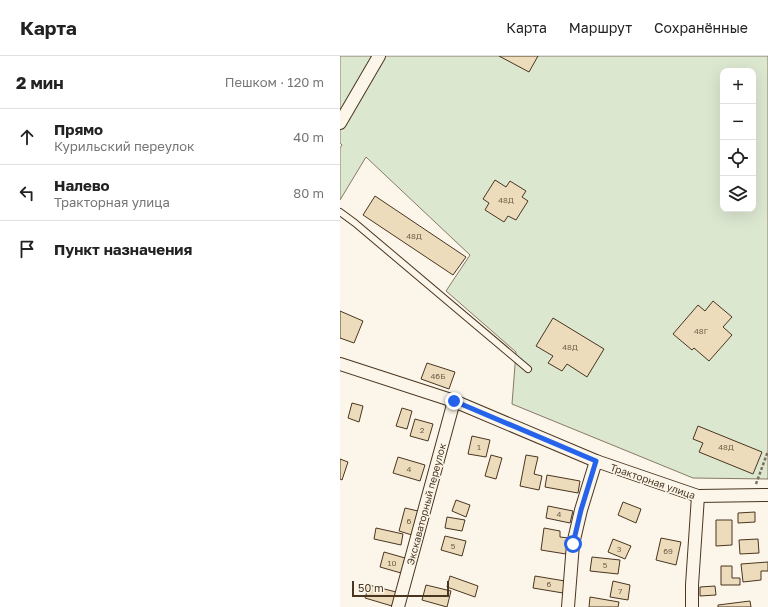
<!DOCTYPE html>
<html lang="ru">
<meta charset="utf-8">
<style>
body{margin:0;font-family:"Golos Text",sans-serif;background:#f2f2f2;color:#222}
.controls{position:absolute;right:12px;top:12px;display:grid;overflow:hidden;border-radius:8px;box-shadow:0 4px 16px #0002}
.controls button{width:36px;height:36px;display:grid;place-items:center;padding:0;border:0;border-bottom:1px solid #e0e0e0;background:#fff;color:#222;font:20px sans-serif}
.scale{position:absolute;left:12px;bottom:10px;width:97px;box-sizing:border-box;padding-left:4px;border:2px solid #4a3520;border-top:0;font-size:11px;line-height:14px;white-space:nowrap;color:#4a3520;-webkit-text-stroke:3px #fbf6e9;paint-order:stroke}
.stop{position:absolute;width:12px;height:12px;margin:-9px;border:3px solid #2563eb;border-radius:50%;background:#fff}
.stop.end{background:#2563eb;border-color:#fff;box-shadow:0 1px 4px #0008}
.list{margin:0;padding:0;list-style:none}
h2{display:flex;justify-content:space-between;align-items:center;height:52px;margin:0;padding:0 16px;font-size:17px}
h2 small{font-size:13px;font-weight:400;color:#767676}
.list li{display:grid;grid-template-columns:26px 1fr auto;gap:12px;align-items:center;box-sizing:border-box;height:56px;padding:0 16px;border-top:1px solid #e0e0e0}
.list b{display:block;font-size:15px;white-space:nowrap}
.list p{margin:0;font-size:13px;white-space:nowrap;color:#767676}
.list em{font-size:13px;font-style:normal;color:#767676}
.icon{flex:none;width:22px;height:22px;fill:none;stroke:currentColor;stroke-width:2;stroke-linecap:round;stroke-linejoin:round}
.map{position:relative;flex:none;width:428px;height:551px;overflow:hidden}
header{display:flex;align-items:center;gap:24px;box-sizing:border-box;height:56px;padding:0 20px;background:#fff;border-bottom:1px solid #e0e0e0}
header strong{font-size:19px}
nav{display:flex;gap:22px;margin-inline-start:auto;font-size:14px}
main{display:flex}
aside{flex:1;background:#fff}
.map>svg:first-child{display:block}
</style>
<header>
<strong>Карта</strong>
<nav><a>Карта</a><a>Маршрут</a><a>Сохранённые</a></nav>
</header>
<main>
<aside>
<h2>2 мин<small>Пешком · 120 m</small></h2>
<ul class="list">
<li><svg class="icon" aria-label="ahead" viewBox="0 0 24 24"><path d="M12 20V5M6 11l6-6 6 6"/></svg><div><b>Прямо</b><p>Курильский переулок</p></div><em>40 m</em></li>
<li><svg class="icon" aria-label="left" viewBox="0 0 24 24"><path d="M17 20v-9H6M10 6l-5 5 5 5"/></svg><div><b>Налево</b><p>Тракторная улица</p></div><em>80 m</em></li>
<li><svg class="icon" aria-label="arrive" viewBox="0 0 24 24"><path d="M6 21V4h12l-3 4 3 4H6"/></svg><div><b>Пункт назначения</b></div></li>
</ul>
</aside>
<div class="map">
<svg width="428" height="551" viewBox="0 0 428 551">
<rect width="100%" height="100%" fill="#fbf6e9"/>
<!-- green -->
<path fill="#dce7d0" stroke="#887966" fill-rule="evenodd" d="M0 0H428V423L353 422 172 348 176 296 106 235 130 199 26 101 0 144V92L2 89 0 87ZM383 15H413V153H383Z"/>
<!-- building -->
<g fill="#ecdcbc" stroke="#4a3520">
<polygon points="159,0 198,0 189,16"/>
<polygon points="155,124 166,131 170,125 186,135 182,141 188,145 176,164 168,160 164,166 145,154 149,147 143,143"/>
<polygon points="35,140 126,201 113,219 23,159"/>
<polygon points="373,245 392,261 383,271 392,279 369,305 354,292 352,294 333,278 358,249 365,255"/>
<polygon points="0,255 23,265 14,287 0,282"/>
<polygon points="213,262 264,293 247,321 227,308 222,315 208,307 213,300 196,290"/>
<polygon points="87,307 115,316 109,333 81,323"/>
<polygon points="12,347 23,350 19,366 8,362"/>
<polygon points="62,352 72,355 67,373 56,370"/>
<polygon points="75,363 93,368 88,385 70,380"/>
<polygon points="358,370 422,396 413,418 359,396 363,387 353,383"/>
<polygon points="132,380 150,384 146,401 128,398"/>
<polygon points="151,399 162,402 156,423 145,420"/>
<polygon points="186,399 198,401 194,418 202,420 199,434 180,430"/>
<polygon points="58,401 85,409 80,425 53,417"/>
<polygon points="0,403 8,406 2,424 0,423"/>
<polygon points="207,419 240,425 238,437 205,431"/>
<polygon points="116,444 130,449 126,461 112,455"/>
<polygon points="283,446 301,453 296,467 278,459"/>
<polygon points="208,450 233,455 230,467 206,462"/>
<polygon points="65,452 78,455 72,479 59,475"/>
<polygon points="415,456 415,466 398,467 398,457"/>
<polygon points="107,461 125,464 122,475 105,472"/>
<polygon points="376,464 392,464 392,489 376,490"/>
<polygon points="36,472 63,478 61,489 34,483"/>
<polygon points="204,472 220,475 220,481 229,482 226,498 201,494"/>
<polygon points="105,480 126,485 122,500 101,494"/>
<polygon points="321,482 341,486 336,509 316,504"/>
<polygon points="273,483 291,490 285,503 268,496"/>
<polygon points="418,483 419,497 400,498 399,484"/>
<polygon points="44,496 65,502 61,517 40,511"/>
<polygon points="252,501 280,504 278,518 250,515"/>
<polygon points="428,506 428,515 421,515 421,524 403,526 401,508"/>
<polygon points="381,510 392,510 392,522 400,522 400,529 381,529"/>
<polygon points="110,520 138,530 135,541 107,531"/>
<polygon points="195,520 225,525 223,537 193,532"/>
<polygon points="273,525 290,529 288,544 270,541"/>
<polygon points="29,529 56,536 52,550 25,542"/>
<polygon points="86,529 111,535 107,551 82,544"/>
<polygon points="375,530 376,539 360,540 360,531"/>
<polygon points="250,541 279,546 278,551 249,551"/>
<polygon points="410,545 411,551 378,551 378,549"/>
</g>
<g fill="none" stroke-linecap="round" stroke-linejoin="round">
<defs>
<polyline id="lane" points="0,156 15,167 188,313"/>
<g id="street">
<polyline points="0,67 39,0"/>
<polyline points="0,308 114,345 256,405 358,440 428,439"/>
<polyline points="58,551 114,345"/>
<polyline points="228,551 233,488 241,454 256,405"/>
<polyline points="352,551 352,529 358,440"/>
</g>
</defs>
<!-- lane casing -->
<use href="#lane" stroke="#4a3520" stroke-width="8"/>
<!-- street casing -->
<use href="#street" stroke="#4a3520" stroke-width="14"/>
<!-- path -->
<polyline stroke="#7f6f5c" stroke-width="2.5" stroke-dasharray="3 2" stroke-linecap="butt" points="416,428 428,395"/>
<!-- lane -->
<use href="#lane" stroke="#fbf6e9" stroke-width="6"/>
<!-- street -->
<use href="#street" stroke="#fbf6e9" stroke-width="12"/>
</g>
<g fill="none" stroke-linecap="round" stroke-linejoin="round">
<!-- route -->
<polyline stroke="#2563eb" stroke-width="5" points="114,345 256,405 241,454 233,488"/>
</g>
<g text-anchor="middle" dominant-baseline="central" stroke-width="3" stroke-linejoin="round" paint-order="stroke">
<!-- number labels -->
<g font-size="8" fill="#725f47">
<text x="166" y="144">48Д</text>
<text x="74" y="180">48Д</text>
<text x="361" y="275">48Г</text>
<text x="230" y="291">48Д</text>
<text x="98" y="320">46Б</text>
<text x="82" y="374">2</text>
<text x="139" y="391">1</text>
<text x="386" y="391">48Д</text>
<text x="69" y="413">4</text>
<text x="219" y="458">4</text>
<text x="69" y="465">6</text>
<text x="113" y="490">5</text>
<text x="279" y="493">3</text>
<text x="328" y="495">69</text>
<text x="52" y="507">10</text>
<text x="265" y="509">5</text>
<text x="209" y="528">6</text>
<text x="280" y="535">7</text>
</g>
<!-- street labels -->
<g font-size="10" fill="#4a3520" stroke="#fbf6e9">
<text transform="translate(313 425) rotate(19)">Тракторная улица</text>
<text transform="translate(86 448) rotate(-75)">Экскаваторный переулок</text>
</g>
</g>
</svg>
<div class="controls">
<button>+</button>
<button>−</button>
<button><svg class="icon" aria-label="locate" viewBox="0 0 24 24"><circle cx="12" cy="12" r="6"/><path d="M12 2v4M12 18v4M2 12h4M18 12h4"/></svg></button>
<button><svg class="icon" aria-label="layers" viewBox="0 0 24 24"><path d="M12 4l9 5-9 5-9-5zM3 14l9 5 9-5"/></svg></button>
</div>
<div class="scale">50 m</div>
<div class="stop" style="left:233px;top:488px"></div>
<div class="stop end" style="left:114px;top:345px"></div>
</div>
</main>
